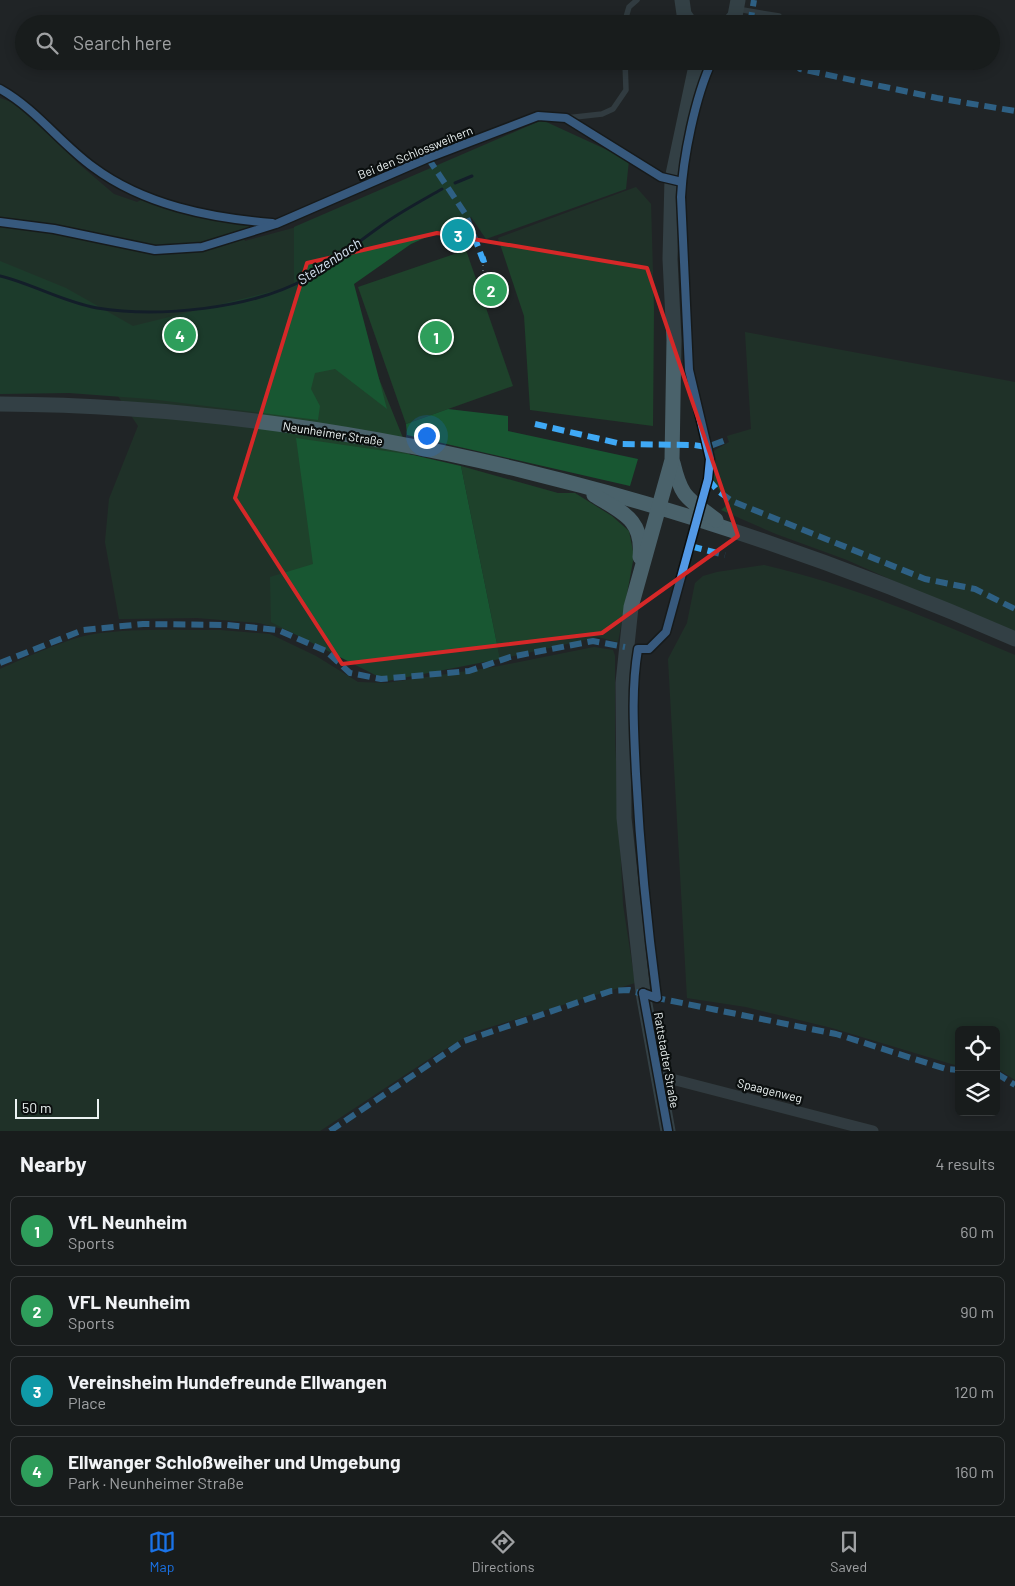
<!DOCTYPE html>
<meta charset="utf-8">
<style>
body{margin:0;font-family:Barlow,sans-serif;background:#252929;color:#f1f3f6}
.controls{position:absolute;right:15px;bottom:15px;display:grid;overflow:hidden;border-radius:8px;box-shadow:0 2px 12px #0003}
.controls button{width:45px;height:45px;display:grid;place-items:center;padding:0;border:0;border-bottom:1px solid #363a3b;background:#181c1c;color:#f1f3f6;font:25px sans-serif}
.scale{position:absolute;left:15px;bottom:12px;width:84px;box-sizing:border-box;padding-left:5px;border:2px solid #ebf2f2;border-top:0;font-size:14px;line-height:18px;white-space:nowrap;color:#ebf2f2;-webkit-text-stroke:4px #0b0f0f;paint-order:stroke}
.you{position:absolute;left:426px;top:435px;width:18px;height:18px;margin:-12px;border:4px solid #fff;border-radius:50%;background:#1a73e8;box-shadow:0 0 0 8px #1a73e833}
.badge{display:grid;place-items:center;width:32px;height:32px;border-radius:50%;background:#1a73e8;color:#fff;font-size:16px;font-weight:700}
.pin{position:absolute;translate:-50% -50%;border:2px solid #fff;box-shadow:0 1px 5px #0006}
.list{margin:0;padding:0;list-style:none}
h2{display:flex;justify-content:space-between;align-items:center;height:65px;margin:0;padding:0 20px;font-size:21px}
h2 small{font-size:16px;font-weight:400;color:#9fa1a3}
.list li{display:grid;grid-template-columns:32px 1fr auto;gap:15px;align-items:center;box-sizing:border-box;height:70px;margin:0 10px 10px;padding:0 10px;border:1px solid #363a3b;border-radius:8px}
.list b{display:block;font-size:19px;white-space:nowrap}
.list p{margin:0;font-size:16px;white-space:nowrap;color:#9fa1a3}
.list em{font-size:16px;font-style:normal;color:#9fa1a3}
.icon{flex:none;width:28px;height:28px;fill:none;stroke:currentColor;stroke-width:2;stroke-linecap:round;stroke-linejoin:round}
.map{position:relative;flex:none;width:1015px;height:1131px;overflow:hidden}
.search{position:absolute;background:#181c1c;box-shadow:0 2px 12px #0003;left:15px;right:15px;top:15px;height:55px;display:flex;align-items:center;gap:12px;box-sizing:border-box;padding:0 18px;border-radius:28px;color:#9fa1a3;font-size:19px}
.sheet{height:385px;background:#181c1c}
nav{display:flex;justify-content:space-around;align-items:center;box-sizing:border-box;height:70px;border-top:1px solid #363a3b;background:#181c1c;font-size:14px;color:#9fa1a3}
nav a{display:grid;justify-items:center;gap:2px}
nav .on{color:#1a73e8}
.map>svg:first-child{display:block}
</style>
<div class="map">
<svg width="1015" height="1131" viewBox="0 0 1015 1131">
<rect width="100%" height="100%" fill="#202526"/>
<!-- green -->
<g fill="#1e422b">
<polygon points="0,98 17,104 80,165 114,194 137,202 141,200 248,225 250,228 248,232 243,234 245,241 308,224 339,280 412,460 310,636 259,623 197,618 119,619 105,542 109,499 138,426 114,390 0,392"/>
<polygon points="636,187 651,204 654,308 653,426 530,410 524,316 498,238"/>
<polygon points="466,250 513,386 406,424 358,287"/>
<polygon points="745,332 1015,382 1015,635 847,560 776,534 721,510 729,503 710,478 712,455 715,450 729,442 727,436 751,429"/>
<polygon points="461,466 558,493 575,493 612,516 629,531 634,556 618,642 598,637 500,659"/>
<path d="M764 565C851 585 933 620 1015 655V1080L996 1068V1030H959L958 1066 832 1028 746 1007 687 998 668 659 687 623 695 583 703 576 717 572Z"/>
<path d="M220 630 270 634 316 656 358 682 386 683 494 667 594 647 613 650 615 656V740L623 905 635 983 474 1032 432 1057 320 1131H0V669C25 658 68 638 94 634 135 628 178 630 220 630Z"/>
</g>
<!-- forest -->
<g fill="#185732">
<polygon points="542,120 629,160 626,189 486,239 471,217 411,244 354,284 387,409 335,369 315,373 311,389 320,406 318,420 150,399 69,393 0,394 0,261 66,288 133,326 294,286 294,227"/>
<polygon points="448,409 508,416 508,431 638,459 630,486 407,435 406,424"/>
<polygon points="296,438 413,455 461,466 500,659 387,681 271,622 270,577 313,564"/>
</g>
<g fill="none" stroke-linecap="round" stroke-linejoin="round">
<!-- stream -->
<g stroke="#03172e" stroke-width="3">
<polyline points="455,183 472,176"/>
<path d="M0 276C33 284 63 302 97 308 158 318 252 309 307 278 333 263 354 245 378 228 398 213 421 201 442 189"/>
</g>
<!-- path -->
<g stroke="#515e62" stroke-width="2" stroke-dasharray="1 4" stroke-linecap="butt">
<polyline points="458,242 459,244 475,238"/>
<polyline points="483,260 483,276 487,285"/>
</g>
<!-- lane -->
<g stroke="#45585f" stroke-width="5.5">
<polyline points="737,9 779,16"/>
<polyline points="624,24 629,7 637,0"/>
<polyline points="276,224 428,158 538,116 566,118 602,114 613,109 626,90 625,61"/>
</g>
<!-- street -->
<polyline stroke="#45585f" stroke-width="11" points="660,1076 873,1131"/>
<!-- secondary -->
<g stroke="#4a626b" stroke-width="15">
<polyline points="682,0 684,14 691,24"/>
<polyline points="728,24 735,16 738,0"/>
<path d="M0 404C350 406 696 499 1015 639"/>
<path d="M673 463C682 500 688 498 716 520"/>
<path d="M594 495C621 512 644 519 640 557"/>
<polyline points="668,1131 643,993 624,818 623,683 631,607 672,460 674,340 670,259 672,179 697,61"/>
</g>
<!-- quiet -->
<g stroke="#3fa9f5" stroke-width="6" stroke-dasharray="12 6" stroke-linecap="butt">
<polyline points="779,16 781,24"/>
<polyline points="750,24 754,0"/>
<polyline points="794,61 800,69 937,98 1015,111"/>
<polyline points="428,158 466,215 483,260 490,258"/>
<polyline points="535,424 622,444 694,445 707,447 726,440"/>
<polyline points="708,479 718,491 732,501 925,579 975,589 1015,609"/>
<polyline points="690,546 725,555"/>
<polyline points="0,663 83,630 143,624 227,625 278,630 326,651 350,673 381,679 469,671 510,657 593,641 625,647"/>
<polyline points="996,1073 1015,1085"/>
<polyline points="330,1131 464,1041 611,991 629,990 657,998 836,1034 946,1069 959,1070"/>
</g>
<defs>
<g id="cycleway">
<path d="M0 89C36 109 60 143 93 167 144 205 210 218 272 223"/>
<polyline points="0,222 54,229 155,250 202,247 276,224 428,158 538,116 566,118 661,177 682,182"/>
<path d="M643 993 657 998C647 923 640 849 636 774 634 732 631 690 638 649H649L666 632 708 479 710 459 689 370 681 197C683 158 695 97 712 61"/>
<polyline points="643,993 668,1131"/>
</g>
</defs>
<!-- cycleway casing -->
<use href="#cycleway" stroke="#0b0f0f" stroke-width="11"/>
<!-- cycleway -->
<use href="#cycleway" stroke="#5399e6" stroke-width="8"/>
</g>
<!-- marked area -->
<path d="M0 0H1015V1131H0ZM437 233 647 268 738 536 602 633 342 664 235 498 307 263Z" fill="#202526" fill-opacity=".55" fill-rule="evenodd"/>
<path fill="none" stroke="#d62828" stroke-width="4" stroke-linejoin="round" d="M437 233 647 268 738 536 602 633 342 664 235 498 307 263Z"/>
<g text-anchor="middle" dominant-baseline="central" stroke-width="4.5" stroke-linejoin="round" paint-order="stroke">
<!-- street labels -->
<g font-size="12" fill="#ebf2f2" stroke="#0b0f0f">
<text transform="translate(415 152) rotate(-22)">Bei den Schlossweihern</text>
<text transform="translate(333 433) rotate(9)">Neunheimer Straße</text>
<text transform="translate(667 1060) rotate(80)">Rattstadter Straße</text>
<text transform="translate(770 1090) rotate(14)">Spaagenweg</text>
</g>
<!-- water labels -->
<g font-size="14" font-style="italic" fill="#d7e5f4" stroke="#0b0f0f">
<text transform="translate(329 261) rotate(-33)">Stelzenbach</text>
</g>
</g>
</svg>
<div class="controls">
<button><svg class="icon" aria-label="locate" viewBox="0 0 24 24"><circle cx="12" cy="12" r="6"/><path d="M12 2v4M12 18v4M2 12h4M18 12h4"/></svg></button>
<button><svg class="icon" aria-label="layers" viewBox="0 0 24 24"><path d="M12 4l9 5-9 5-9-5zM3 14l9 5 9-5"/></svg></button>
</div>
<div class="scale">50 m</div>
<div class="you"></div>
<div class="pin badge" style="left:436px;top:337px;background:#2e9e5b">1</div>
<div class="pin badge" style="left:491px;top:290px;background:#2e9e5b">2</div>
<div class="pin badge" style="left:458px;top:235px;background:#0f9aa8">3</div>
<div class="pin badge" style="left:180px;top:335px;background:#2e9e5b">4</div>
<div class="search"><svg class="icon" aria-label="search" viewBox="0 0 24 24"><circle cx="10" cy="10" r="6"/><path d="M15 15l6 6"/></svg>Search here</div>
</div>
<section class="sheet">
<h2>Nearby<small>4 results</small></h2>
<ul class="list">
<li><span class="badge" style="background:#2e9e5b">1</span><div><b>VfL Neunheim</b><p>Sports</p></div><em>60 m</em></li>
<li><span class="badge" style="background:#2e9e5b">2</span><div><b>VFL Neunheim</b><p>Sports</p></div><em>90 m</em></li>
<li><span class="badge" style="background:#0f9aa8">3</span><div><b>Vereinsheim Hundefreunde Ellwangen</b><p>Place</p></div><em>120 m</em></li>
<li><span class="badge" style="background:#2e9e5b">4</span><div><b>Ellwanger Schloßweiher und Umgebung</b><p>Park · Neunheimer Straße</p></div><em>160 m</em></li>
</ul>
</section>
<nav>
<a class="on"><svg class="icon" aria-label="map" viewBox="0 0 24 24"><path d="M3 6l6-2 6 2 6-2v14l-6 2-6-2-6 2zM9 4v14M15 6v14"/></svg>Map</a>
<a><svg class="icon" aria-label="directions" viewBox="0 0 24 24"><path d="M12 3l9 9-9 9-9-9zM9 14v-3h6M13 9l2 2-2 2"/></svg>Directions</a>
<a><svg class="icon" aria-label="saved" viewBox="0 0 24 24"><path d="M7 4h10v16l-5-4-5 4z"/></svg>Saved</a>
</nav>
